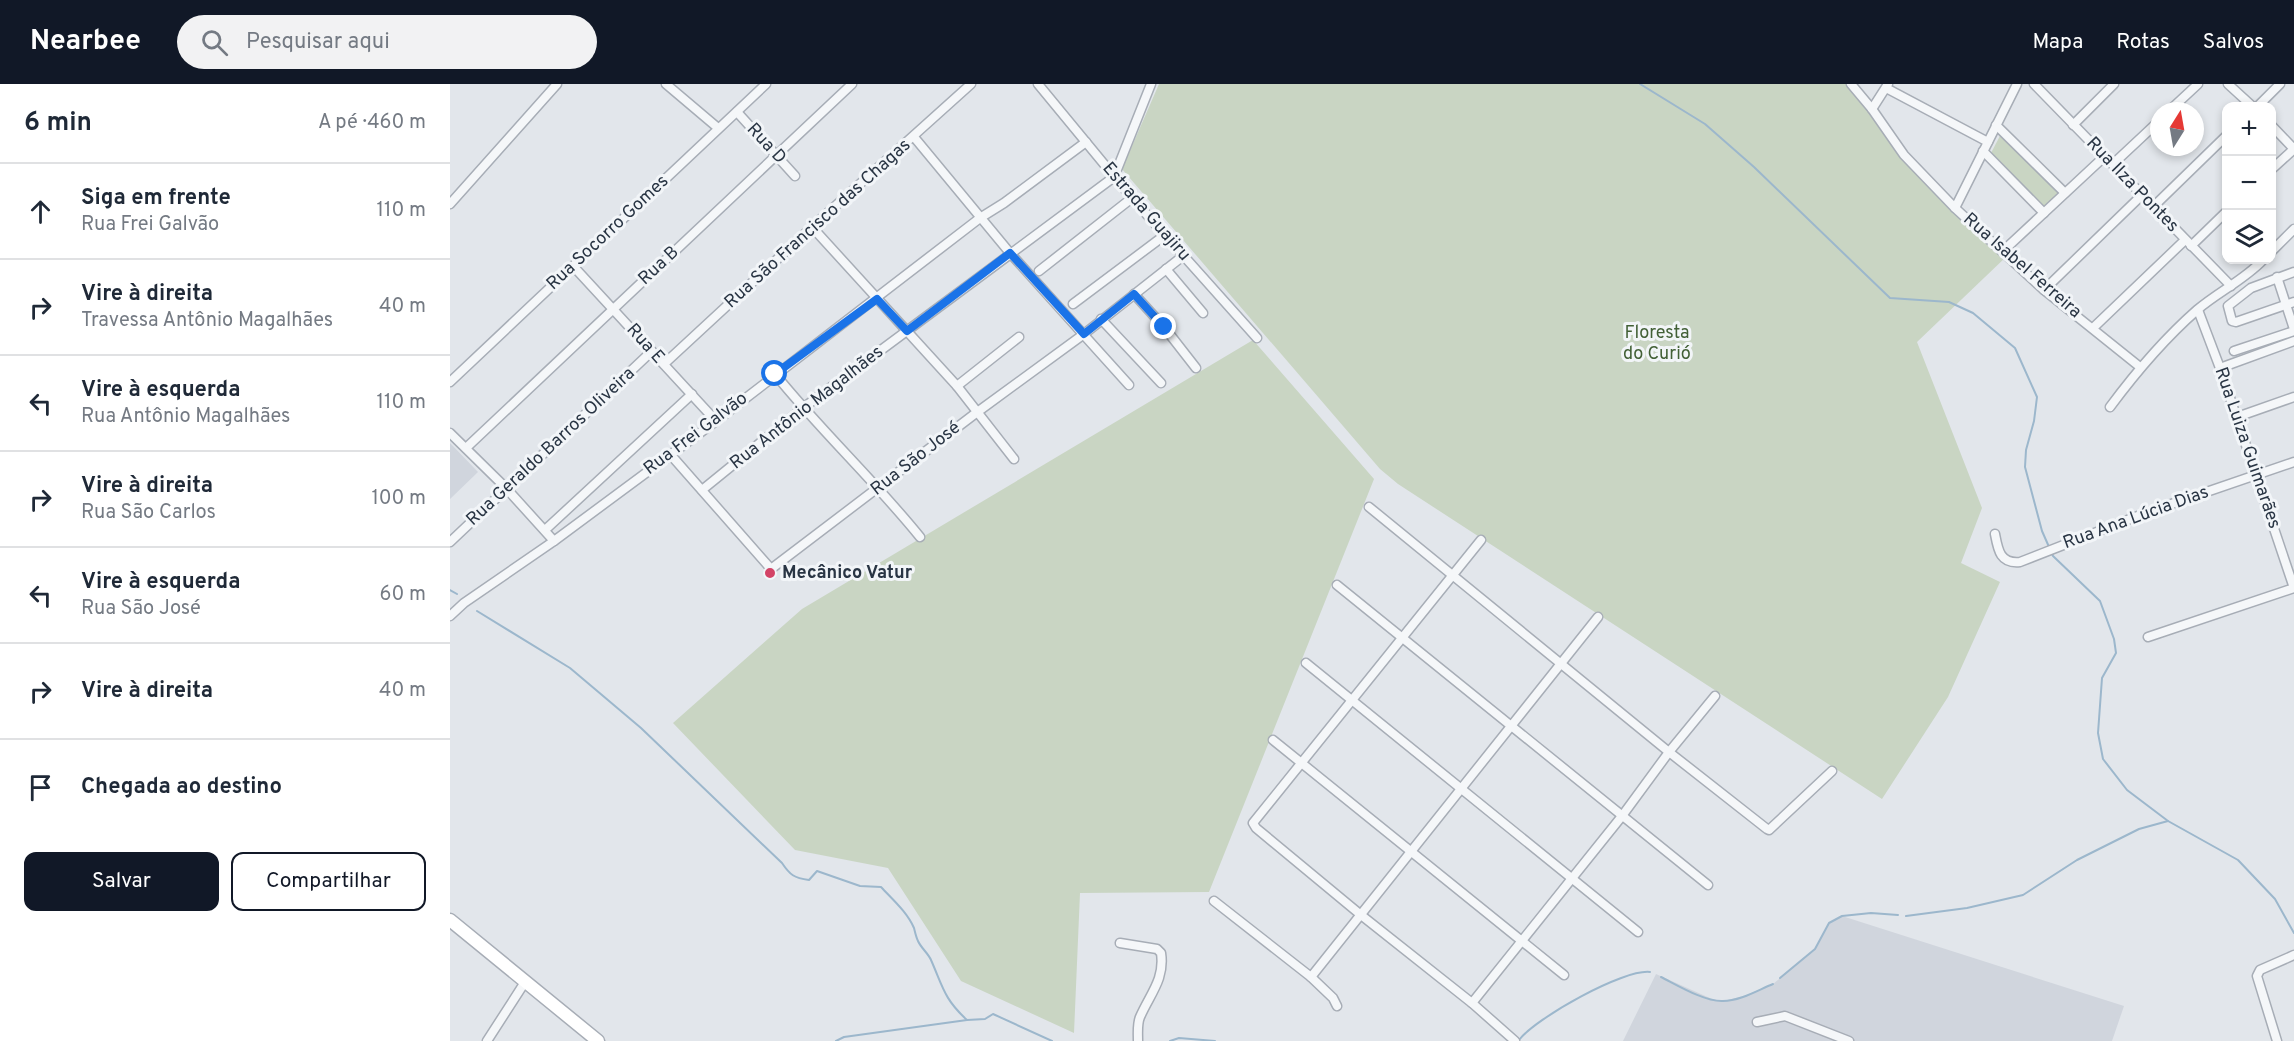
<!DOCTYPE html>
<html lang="pt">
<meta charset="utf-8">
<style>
body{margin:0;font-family:Overpass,sans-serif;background:#f2f2f3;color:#1f2937}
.controls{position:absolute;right:18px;top:18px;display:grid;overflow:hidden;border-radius:12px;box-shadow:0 3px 9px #0003}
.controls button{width:54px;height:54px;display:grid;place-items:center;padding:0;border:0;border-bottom:2px solid #e0e1e3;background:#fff;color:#1f2937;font:30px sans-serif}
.compass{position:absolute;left:1700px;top:18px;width:54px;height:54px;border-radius:50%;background:#fff;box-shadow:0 3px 9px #0003;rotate:11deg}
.stop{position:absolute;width:18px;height:18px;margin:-14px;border:4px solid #1a73e8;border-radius:50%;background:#fff}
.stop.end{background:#1a73e8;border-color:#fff;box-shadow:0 2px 6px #0008}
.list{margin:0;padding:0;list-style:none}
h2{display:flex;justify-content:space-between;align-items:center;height:78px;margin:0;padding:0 24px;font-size:26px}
h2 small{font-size:20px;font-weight:400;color:#747a83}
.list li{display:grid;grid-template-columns:39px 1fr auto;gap:18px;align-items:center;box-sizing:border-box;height:96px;padding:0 24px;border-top:2px solid #e0e1e3}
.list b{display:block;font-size:22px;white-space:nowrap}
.list p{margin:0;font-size:20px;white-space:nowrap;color:#747a83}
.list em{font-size:20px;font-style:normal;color:#747a83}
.actions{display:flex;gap:12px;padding:18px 24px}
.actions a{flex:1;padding:14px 0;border:2px solid #111827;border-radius:12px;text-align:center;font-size:21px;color:#111827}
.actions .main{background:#111827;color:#fff}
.icon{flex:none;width:33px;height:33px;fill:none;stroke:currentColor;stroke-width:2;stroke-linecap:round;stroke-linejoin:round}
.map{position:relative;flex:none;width:1844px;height:957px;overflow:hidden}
header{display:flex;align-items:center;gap:36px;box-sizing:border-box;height:84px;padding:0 30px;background:#111827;color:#fff}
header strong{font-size:28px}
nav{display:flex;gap:33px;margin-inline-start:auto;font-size:21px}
.search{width:420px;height:54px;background:#f2f2f3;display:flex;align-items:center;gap:15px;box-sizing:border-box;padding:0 21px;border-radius:33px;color:#747a83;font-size:22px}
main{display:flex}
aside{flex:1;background:#fff}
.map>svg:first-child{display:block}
</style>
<header>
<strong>Nearbee</strong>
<div class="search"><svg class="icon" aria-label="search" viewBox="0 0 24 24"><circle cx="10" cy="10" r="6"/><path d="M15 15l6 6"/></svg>Pesquisar aqui</div>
<nav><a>Mapa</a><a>Rotas</a><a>Salvos</a></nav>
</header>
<main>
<aside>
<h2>6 min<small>A pé · 460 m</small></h2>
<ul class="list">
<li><svg class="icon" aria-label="ahead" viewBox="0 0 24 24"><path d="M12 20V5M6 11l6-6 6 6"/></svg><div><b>Siga em frente</b><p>Rua Frei Galvão</p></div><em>110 m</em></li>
<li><svg class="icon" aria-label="right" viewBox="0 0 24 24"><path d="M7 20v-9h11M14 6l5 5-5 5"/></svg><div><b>Vire à direita</b><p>Travessa Antônio Magalhães</p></div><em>40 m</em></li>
<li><svg class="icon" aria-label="left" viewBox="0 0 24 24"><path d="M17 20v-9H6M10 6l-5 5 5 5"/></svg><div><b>Vire à esquerda</b><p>Rua Antônio Magalhães</p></div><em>110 m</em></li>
<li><svg class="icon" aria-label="right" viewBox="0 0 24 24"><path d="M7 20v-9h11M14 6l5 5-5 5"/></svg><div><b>Vire à direita</b><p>Rua São Carlos</p></div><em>100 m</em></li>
<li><svg class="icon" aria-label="left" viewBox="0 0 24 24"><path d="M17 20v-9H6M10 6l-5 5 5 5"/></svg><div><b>Vire à esquerda</b><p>Rua São José</p></div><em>60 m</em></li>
<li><svg class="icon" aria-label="right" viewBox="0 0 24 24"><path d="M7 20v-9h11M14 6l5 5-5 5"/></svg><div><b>Vire à direita</b></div><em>40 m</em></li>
<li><svg class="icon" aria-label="arrive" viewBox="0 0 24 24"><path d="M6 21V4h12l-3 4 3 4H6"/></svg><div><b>Chegada ao destino</b></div></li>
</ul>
<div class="actions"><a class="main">Salvar</a><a>Compartilhar</a></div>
</aside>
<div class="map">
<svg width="1844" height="957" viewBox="0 0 1844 957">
<rect width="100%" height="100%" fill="#e2e6eb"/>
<!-- built -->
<g fill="#d0d5dd">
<polygon points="0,359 28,388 0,415"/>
<polygon points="1392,832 1674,922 1662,957 1173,957 1206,890 1262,915 1273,917 1294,912 1323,900 1365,865 1379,839"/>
</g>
<!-- green -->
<g fill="#c9d5c3">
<polygon points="709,0 1401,0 1429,28 1452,67 1557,172 1467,258 1532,424 1511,479 1550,498 1498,613 1432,715 948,400 930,385 672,85"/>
<polygon points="1552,48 1611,108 1595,124 1541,69"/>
<polygon points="803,256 924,395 759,808 630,809 624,949 511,897 438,784 345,766 223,639 352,525"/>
</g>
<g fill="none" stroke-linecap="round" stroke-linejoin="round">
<!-- stream -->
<g stroke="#9cb7cc" stroke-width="2">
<polyline points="1190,0 1255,40 1304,83 1440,214 1499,218 1523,229 1565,264 1587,313 1584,337 1576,366 1575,383 1592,447 1603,472 1650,517 1664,555 1666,569 1652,594 1648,649 1653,675 1677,706 1718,737 1788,776 1825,815 1844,849"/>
<polyline points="0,506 7,510"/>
<path d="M27 527 120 584 191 644 332 779C340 791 344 794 359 796L367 787 410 802 431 803C443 816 457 828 464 844 465 848 466 853 468 857 471 864 478 869 481 876 493 903 494 915 517 936"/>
<polyline points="1456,832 1517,824 1573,811 1627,776 1689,745 1718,737"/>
<path d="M1211 893C1227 901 1255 918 1273 917 1290 917 1308 906 1323 900"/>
<polyline points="1330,894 1365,865 1379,839 1392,832 1421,829 1448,831"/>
<path d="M1069 956C1086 934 1173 885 1200 888"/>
<polyline points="386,957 394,953 517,936 535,935 543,930 602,957"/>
<polyline points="720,957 729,954 765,957"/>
</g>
<defs>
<g id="street">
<polyline points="216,0 268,44"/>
<polyline points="588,0 682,114 807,254"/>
<polyline points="1401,0 1422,25 1454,71 1505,124 1594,206 1690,283"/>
<polyline points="1584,0 1781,202"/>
<polyline points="1778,0 1802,22"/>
<polyline points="1436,4 1538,58"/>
<polyline points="1808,22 1830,0"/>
<polyline points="1422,25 1438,0"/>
<polyline points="1719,27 1748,0"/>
<polyline points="287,28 345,92"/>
<polyline points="1546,41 1615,109"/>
<polyline points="1623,41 1664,0"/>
<polyline points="1822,42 1844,65"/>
<polyline points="464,53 560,169 679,301"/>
<polyline points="1533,67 1594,129"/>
<polyline points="1663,80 1709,37"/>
<polyline points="1822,85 1844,65"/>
<polyline points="0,120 107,0"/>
<polyline points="1703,123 1776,52"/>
<polyline points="1505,124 1567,0"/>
<polyline points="362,143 507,302 564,375"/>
<polyline points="1741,162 1776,128"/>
<polyline points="1553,167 1655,72"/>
<polyline points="1822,167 1844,145"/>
<polyline points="124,183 266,337"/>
<polyline points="716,185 753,229"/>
<polyline points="589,187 682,114"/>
<polyline points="1844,188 1801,204 1778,222 1782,237 1786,238 1844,218"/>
<polyline points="1827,193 1844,245"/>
<polyline points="1594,206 1692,111"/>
<polyline points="684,210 714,243 746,284"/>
<polyline points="623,220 715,151"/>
<polyline points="1748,226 1770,284 1844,504"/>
<polyline points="651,235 711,299"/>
<polyline points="1643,244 1735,156"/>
<polyline points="1784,267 1844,247"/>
<polyline points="214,280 362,143 521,0"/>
<polyline points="1770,284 1844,257"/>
<path d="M325 290C371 347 424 396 470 453"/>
<polyline points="0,298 316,0"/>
<polyline points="507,302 569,253"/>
<path d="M1660 323C1686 288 1714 255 1747 226 1768 208 1794 196 1813 176"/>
<polyline points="1787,333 1844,313"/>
<polyline points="0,349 56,404 104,457"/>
<polyline points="16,364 402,0"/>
<polyline points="220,370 321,485 526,329 634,250 733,172"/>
<polyline points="252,406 353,324 664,93 701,0"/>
<polyline points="919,423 1219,668 1317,745 1319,746 1382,687"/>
<polyline points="95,446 242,310"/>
<path d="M1545 450C1548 466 1550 480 1570 478L1698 428 1844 378"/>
<polyline points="1031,456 803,739 806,744 911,831 1022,919 1065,957"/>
<polyline points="0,458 202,267"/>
<polyline points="887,501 1258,801"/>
<polyline points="0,532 14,519 104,457 266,337 530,134 554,119 636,58"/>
<polyline points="1698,553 1844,504"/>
<polyline points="856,579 1188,848"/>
<polyline points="823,656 1114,891"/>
<polyline points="764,817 861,893 883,914 887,922"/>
<path d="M670 859 707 865 711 869C715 895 700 910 690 933 687 940 688 949 688 957"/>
<polyline points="861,893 1148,533"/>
<polyline points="1022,919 1172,732 1219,668 1265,612"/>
<polyline points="1307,938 1335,932 1399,957"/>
<polyline points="37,957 75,898"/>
<polyline points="1827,957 1807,892 1810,886 1844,871"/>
</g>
<polyline id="secondary" points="0,836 148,957"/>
</defs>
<!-- street casing -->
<use href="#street" stroke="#a7adb6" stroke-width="11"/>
<!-- secondary casing -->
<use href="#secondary" stroke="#a7adb6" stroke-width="15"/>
<!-- street -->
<use href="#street" stroke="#f5f7f9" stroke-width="8"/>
<!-- secondary -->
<use href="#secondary" stroke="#fff" stroke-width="12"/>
</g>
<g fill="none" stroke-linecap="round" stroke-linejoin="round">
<!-- route -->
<polyline stroke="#1a73e8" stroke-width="8" points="325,290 427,215 457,247 560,169 634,250 684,210 714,243"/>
</g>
<!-- markers -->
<circle fill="#d34366" stroke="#f2f5f8" stroke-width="2" cx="320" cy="489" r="6"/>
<g text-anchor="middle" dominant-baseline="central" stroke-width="6" stroke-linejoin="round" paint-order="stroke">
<!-- street labels -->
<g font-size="18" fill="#293544" stroke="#f2f5f8">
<text transform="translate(316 60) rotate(47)">Rua D</text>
<text transform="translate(1682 101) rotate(46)">Rua Ilza Pontes</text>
<text transform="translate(696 128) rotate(49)">Estrada Guajiru</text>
<text transform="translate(368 140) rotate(-42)">Rua São Francisco das Chagas</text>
<text transform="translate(158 149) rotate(-43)">Rua Socorro Gomes</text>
<text transform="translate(209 182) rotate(-43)">Rua B</text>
<text transform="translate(1572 182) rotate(41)">Rua Isabel Ferreira</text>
<text transform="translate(195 260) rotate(48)">Rua E</text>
<text transform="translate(357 324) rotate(-38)">Rua Antônio Magalhães</text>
<text transform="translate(246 350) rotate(-37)">Rua Frei Galvão</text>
<text transform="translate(101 363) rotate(-43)">Rua Geraldo Barros Oliveira</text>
<text transform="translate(1797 364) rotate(71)">Rua Luiza Guimarães</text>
<text transform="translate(466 375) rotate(-38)">Rua São José</text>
<text transform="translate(1686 434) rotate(-20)">Rua Ana Lúcia Dias</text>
</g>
<!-- park labels -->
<g font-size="18" fill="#426036" stroke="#f2f5f8">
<text x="1207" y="249">Floresta<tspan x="1207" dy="21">do Curió</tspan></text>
</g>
<!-- poi labels -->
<g font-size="18" font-weight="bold" fill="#293544" stroke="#f2f5f8" text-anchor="start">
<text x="332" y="489">Mecânico Vatur</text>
</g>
</g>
</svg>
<div class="controls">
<button>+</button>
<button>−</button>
<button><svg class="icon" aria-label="layers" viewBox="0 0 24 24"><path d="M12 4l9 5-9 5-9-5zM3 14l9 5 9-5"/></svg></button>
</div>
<svg class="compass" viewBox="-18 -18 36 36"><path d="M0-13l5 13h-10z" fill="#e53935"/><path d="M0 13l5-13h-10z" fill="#747a83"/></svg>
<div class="stop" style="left:325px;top:290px"></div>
<div class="stop end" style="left:714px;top:243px"></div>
</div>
</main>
